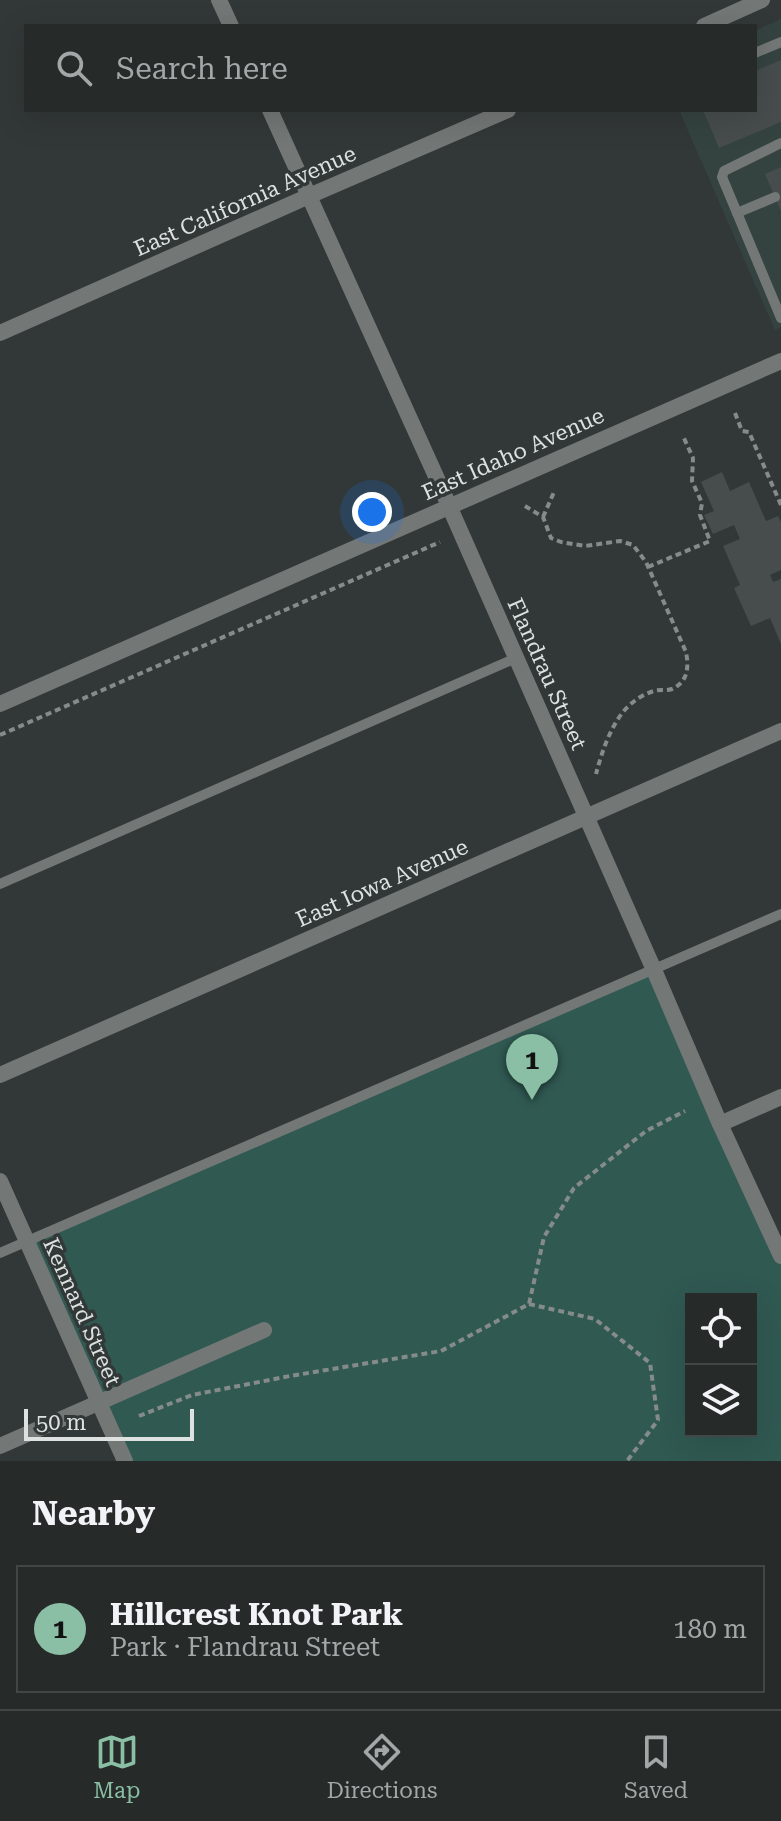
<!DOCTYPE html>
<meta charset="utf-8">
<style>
body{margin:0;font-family:"Roboto Serif",serif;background:#323635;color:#f1f3f6}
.controls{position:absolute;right:24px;bottom:24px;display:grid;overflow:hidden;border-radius:0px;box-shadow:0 8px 32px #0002}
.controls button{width:72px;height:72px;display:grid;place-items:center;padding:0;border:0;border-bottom:2px solid #424646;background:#262a29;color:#f1f3f6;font:40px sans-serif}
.scale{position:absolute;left:24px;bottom:20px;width:170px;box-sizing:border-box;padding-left:8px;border:4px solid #dde2e1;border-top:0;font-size:22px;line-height:28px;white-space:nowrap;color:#dde2e1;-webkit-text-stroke:6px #323837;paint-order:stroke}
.you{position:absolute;left:372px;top:512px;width:28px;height:28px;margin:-20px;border:6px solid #fff;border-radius:50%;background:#1a73e8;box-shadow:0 0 0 12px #1a73e833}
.badge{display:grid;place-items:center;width:52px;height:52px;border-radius:50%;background:#8abfa5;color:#111;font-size:26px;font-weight:700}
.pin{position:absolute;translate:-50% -66px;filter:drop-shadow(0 2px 4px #0008)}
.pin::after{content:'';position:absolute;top:42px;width:28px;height:24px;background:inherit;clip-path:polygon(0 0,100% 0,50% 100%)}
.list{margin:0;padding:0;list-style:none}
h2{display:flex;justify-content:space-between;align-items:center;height:104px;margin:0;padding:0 32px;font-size:34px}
h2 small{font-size:26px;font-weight:400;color:#a4a7a8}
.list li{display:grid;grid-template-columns:52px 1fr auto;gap:24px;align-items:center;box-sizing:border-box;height:128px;margin:0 16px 16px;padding:0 16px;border:2px solid #424646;border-radius:0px}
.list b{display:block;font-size:30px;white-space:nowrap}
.list p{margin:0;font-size:26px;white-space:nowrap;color:#a4a7a8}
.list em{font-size:26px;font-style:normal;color:#a4a7a8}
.icon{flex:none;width:44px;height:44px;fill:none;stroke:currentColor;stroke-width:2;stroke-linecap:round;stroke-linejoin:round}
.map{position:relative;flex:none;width:781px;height:1461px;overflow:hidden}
.search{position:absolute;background:#262a29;box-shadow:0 8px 32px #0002;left:24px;right:24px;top:24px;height:88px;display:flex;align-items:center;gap:20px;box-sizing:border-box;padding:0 28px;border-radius:0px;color:#a4a7a8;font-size:30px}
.sheet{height:248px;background:#262a29}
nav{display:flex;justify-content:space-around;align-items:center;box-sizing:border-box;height:112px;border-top:2px solid #424646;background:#262a29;font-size:22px;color:#a4a7a8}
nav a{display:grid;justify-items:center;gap:4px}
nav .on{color:#8abfa5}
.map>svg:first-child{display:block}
</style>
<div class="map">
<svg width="781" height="1461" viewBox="0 0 781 1461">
<rect width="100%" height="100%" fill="#323837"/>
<!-- built -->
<polygon fill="#354340" points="781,19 781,327 775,330 679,110 755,110 755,31"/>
<!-- green -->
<path fill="#305952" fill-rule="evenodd" d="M654 970 781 1256V1461H125L27 1241ZM691 1299H751V1431H691Z"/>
<!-- building -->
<g fill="#464d4c">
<polygon points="781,60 781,122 719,148 703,110 755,110 755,71"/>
<polygon points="781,167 781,211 765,174"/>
<polygon points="722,472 730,491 749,482 766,521 778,516 781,522 781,570 770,575 773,582 781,579 781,644 770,618 751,626 734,588 740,585 723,546 740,539 734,525 713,534 704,515 714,511 701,482"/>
</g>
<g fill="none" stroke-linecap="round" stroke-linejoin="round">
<!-- path -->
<g stroke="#858b8a" stroke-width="4" stroke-dasharray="6 4" stroke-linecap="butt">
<polyline points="735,413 742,431 749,432 781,505"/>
<path d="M525 506 543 517 551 538 561 542 585 546 620 541 633 545 646 562 686 652C689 667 688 682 672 689 666 691 660 689 654 691 643 694 631 702 623 712 609 730 602 752 596 774"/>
<polyline points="543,517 554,492"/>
<polyline points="648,567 710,541 700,515 702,503 692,481 693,458 683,436"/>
<polyline points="0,735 440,542"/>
<polyline points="529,1304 595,1319 650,1363 658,1420 627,1461"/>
<polyline points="139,1416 192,1395 290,1376 441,1351 529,1304 544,1237 574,1188 646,1131 685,1111"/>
</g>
<!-- lane -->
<g stroke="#737776" stroke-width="10">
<polyline points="755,53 781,42"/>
<polyline points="781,143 724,171 722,177 781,318"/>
<polyline points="737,213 775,197"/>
<polyline points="0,884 516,658"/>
<polyline points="0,1253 781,914"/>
</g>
<!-- street -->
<g stroke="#737776" stroke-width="16">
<polyline points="219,0 231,26"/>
<polyline points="704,26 762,0"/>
<polyline points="270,110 439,483 654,970 720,1124 781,1256"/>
<polyline points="0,333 309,196 508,110"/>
<polyline points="0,704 781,361"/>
<polyline points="0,1075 781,731"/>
<polyline points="720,1124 781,1097"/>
<polyline points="0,1181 125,1461"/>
<polyline points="0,1446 264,1330"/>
</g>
</g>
<g text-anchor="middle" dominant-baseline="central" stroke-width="7" stroke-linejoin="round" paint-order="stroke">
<!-- street labels -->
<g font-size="22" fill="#dde2e1" stroke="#323837">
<text transform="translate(245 201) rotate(-24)">East California Avenue</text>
<text transform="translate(513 454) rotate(-24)">East Idaho Avenue</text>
<text transform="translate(547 674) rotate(66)">Flandrau Street</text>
<text transform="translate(382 883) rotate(-24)">East Iowa Avenue</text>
<text transform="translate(82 1312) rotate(66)">Kennard Street</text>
</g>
</g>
</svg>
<div class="controls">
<button><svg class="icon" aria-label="locate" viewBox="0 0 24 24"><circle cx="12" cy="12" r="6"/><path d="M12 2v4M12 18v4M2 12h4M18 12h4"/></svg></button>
<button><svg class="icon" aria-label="layers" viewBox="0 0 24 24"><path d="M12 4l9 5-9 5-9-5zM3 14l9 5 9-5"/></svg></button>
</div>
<div class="scale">50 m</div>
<div class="you"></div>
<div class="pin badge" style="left:532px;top:1100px">1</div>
<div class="search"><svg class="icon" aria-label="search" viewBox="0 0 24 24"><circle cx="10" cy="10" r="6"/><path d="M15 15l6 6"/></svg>Search here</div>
</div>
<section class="sheet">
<h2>Nearby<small></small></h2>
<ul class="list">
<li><span class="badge">1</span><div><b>Hillcrest Knot Park</b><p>Park · Flandrau Street</p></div><em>180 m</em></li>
</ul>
</section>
<nav>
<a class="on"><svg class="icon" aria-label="map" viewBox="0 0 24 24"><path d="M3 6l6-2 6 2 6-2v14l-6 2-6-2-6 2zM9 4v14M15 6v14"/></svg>Map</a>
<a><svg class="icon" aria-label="directions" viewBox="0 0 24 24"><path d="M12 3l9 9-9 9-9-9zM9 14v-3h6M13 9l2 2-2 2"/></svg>Directions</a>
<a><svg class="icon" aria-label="saved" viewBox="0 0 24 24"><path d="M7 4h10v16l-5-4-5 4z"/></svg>Saved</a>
</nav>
